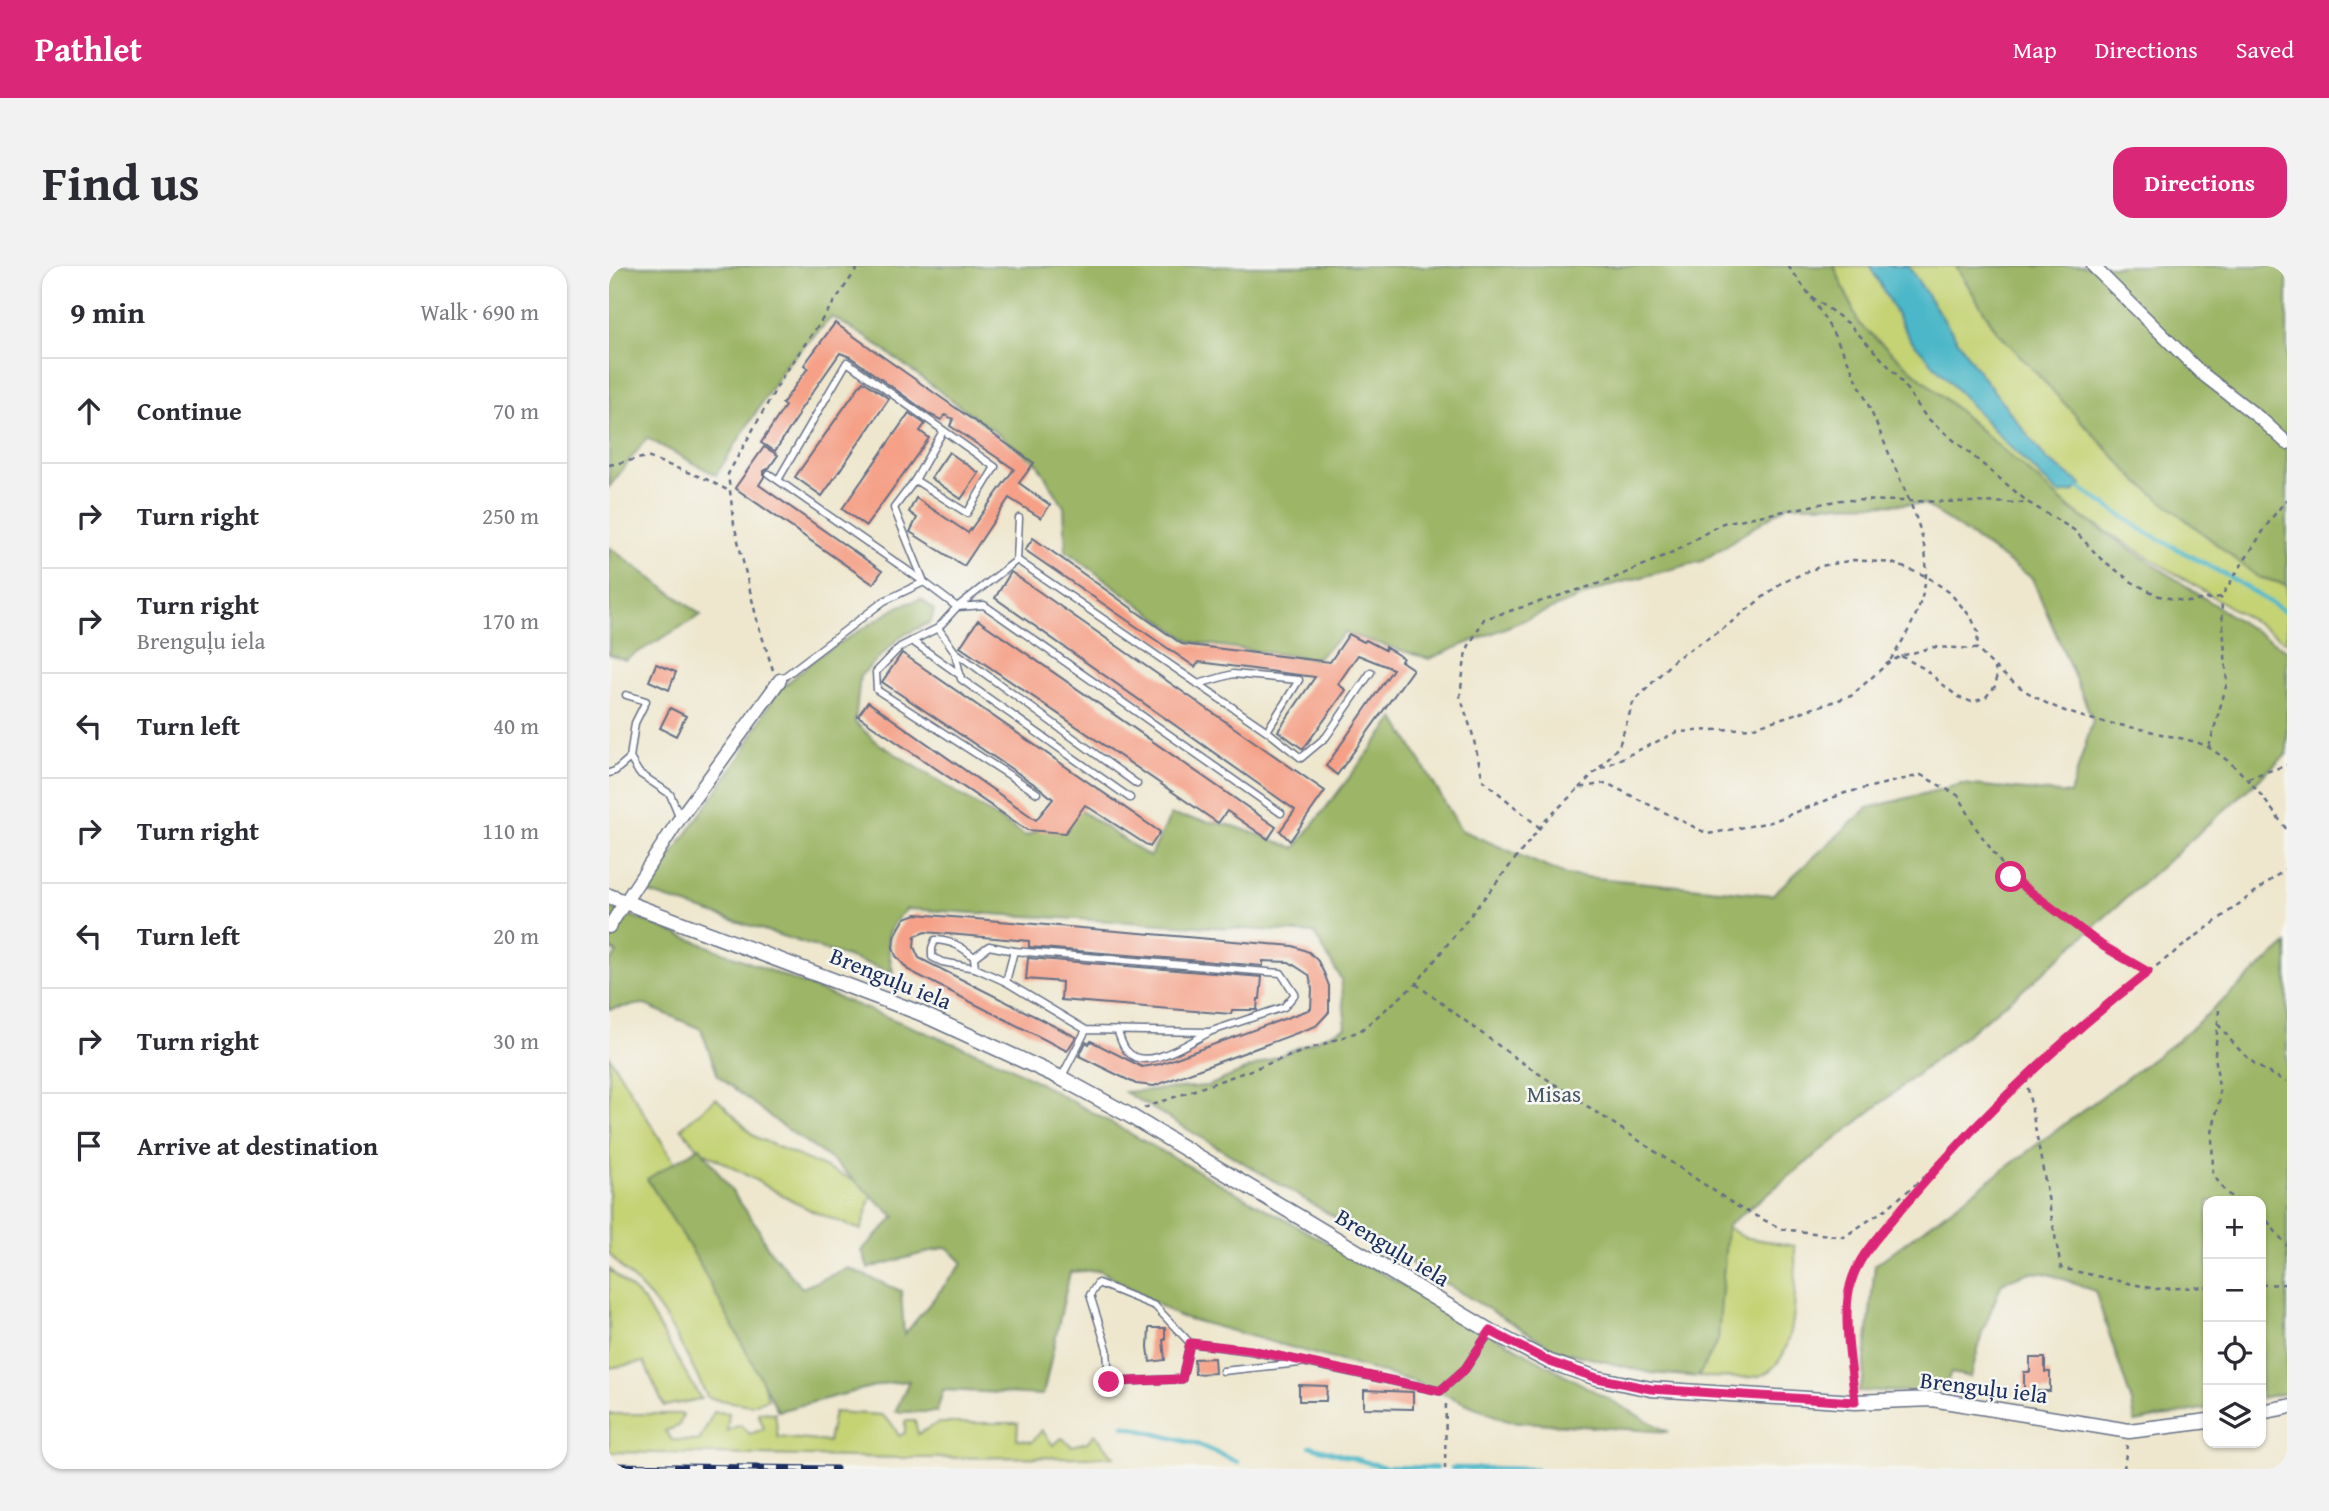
<!DOCTYPE html>
<meta charset="utf-8">
<style>
body{margin:0;font-family:"Gentium Book Plus",serif;background:#f2f2f3;color:#2b2b33}
.controls{position:absolute;right:21px;bottom:21px;display:grid;overflow:hidden;border-radius:14px;box-shadow:0 2px 5px #0004}
.controls button{width:63px;height:63px;display:grid;place-items:center;padding:0;border:0;border-bottom:2px solid #e1e1e2;background:#fff;color:#2b2b33;font:35px sans-serif}
.stop{position:absolute;width:21px;height:21px;margin:-16px;border:5px solid #db2777;border-radius:50%;background:#fff}
.stop.end{background:#db2777;border-color:#fff;box-shadow:0 2px 7px #0008}
.list{margin:0;padding:0;list-style:none}
h2{display:flex;justify-content:space-between;align-items:center;height:91px;margin:0;padding:0 28px;font-size:30px}
h2 small{font-size:23px;font-weight:400;color:#7c7c81}
.list li{display:grid;grid-template-columns:46px 1fr auto;gap:21px;align-items:center;box-sizing:border-box;height:105px;padding:0 28px;border-top:2px solid #e1e1e2}
.list b{display:block;font-size:26px;white-space:nowrap}
.list p{margin:0;font-size:23px;white-space:nowrap;color:#7c7c81}
.list em{font-size:23px;font-style:normal;color:#7c7c81}
.icon{flex:none;width:38px;height:38px;fill:none;stroke:currentColor;stroke-width:2;stroke-linecap:round;stroke-linejoin:round}
.map{position:relative;flex:none;width:1678px;height:1203px;overflow:hidden;border-radius:21px}
header{display:flex;align-items:center;gap:42px;box-sizing:border-box;height:98px;padding:0 35px;background:#db2777;color:#fff}
header strong{font-size:33px}
nav{display:flex;gap:38px;margin-inline-start:auto;font-size:24px}
.intro{display:flex;align-items:center;justify-content:space-between;box-sizing:border-box;height:168px;padding:0 42px}
h1{margin:0;font-size:49px}
.button{padding:18px 32px;border-radius:21px;background:#db2777;color:#fff;font-size:24px;font-weight:700}
main{display:flex;gap:42px;padding:0 42px}
aside{flex:1;background:#fff;border-radius:21px;box-shadow:0 2px 5px #0004}
.map>svg:first-child{display:block}
</style>
<header>
<strong>Pathlet</strong>
<nav><a>Map</a><a>Directions</a><a>Saved</a></nav>
</header>
<div class="intro"><h1>Find us</h1><a class="button">Directions</a></div>
<main>
<aside>
<h2>9 min<small>Walk · 690 m</small></h2>
<ul class="list">
<li><svg class="icon" aria-label="ahead" viewBox="0 0 24 24"><path d="M12 20V5M6 11l6-6 6 6"/></svg><div><b>Continue</b></div><em>70 m</em></li>
<li><svg class="icon" aria-label="right" viewBox="0 0 24 24"><path d="M7 20v-9h11M14 6l5 5-5 5"/></svg><div><b>Turn right</b></div><em>250 m</em></li>
<li><svg class="icon" aria-label="right" viewBox="0 0 24 24"><path d="M7 20v-9h11M14 6l5 5-5 5"/></svg><div><b>Turn right</b><p>Brenguļu iela</p></div><em>170 m</em></li>
<li><svg class="icon" aria-label="left" viewBox="0 0 24 24"><path d="M17 20v-9H6M10 6l-5 5 5 5"/></svg><div><b>Turn left</b></div><em>40 m</em></li>
<li><svg class="icon" aria-label="right" viewBox="0 0 24 24"><path d="M7 20v-9h11M14 6l5 5-5 5"/></svg><div><b>Turn right</b></div><em>110 m</em></li>
<li><svg class="icon" aria-label="left" viewBox="0 0 24 24"><path d="M17 20v-9H6M10 6l-5 5 5 5"/></svg><div><b>Turn left</b></div><em>20 m</em></li>
<li><svg class="icon" aria-label="right" viewBox="0 0 24 24"><path d="M7 20v-9h11M14 6l5 5-5 5"/></svg><div><b>Turn right</b></div><em>30 m</em></li>
<li><svg class="icon" aria-label="arrive" viewBox="0 0 24 24"><path d="M6 21V4h12l-3 4 3 4H6"/></svg><div><b>Arrive at destination</b></div></li>
</ul>
</aside>
<div class="map">
<svg width="1678" height="1203" viewBox="0 0 1678 1203">
<rect width="100%" height="100%" fill="#f6f6f2"/>
<filter id="ink" filterUnits="userSpaceOnUse"><feTurbulence type="fractalNoise" baseFrequency=".0143" numOctaves="2"/><feDisplacementMap in="SourceGraphic" scale="14" xChannelSelector="R" yChannelSelector="G"/><feConvolveMatrix kernelMatrix="1 2 1 2 8 2 1 2 1" color-interpolation-filters="sRGB"/></filter>
<filter id="wash" filterUnits="userSpaceOnUse"><feTurbulence type="fractalNoise" baseFrequency=".00686" numOctaves="4" result="noise"/><feDisplacementMap in="SourceGraphic" scale="28" xChannelSelector="R" yChannelSelector="G"/><feGaussianBlur stdDeviation="1.57" result="paint"/><feColorMatrix in="noise" values="0 0 0 0 0 0 0 0 0 0 0 0 0 0 0 0 0 1.4 0 .05"/><feComposite in="paint" operator="in"/></filter>
<g filter="url(#wash)">
<rect width="100%" height="100%" fill="#eee7ce"/>
<!-- green -->
<g fill="#c5d375" stroke="#70816a" stroke-width="2">
<polygon points="1225,0 1261,0 1301,73 1464,226 1473,218 1438,194 1367,102 1299,0 1347,0 1387,64 1678,238 1678,376 1464,245 1250,58"/>
<path d="M0 790 72 907 143 1083 159 1133 141 1139 99 1132C82 1099 67 1065 45 1036 31 1018 13 1005 0 987Z"/>
<polygon points="107,832 146,871 258,920 262,931 252,964 203,945 91,884 72,862"/>
<path d="M1117 960 1134 971 1186 980C1186 1016 1193 1096 1150 1110 1141 1113 1101 1111 1089 1111L1109 1074Z"/>
<polygon points="0,1003 34,1034 92,1133 55,1140 35,1096 0,1102"/>
<polygon points="105,1146 120,1147 118,1165 131,1159 141,1168 155,1163 149,1146 166,1147 169,1171 219,1176 225,1146 273,1149 283,1158 290,1170 296,1167 296,1155 306,1155 309,1168 329,1157 409,1157 408,1173 423,1176 433,1164 444,1179 453,1172 463,1180 478,1176 486,1168 505,1191 296,1192 0,1186 0,1148 74,1148 70,1160 56,1165 63,1174 90,1175"/>
</g>
<!-- forest -->
<g fill="#9cb566" stroke="#5c7262" stroke-width="2">
<path d="M0 0H1225L1250 58 1464 245 1639 361 1678 384V488L1421 718 1118 960 1109 1074 1089 1111 1042 1107 948 1084 516 826 599 820 737 761 732 713 705 667 298 643C273 665 278 677 284 706L37 626 132 490 166 428 208 391 291 340 312 333 325 344 322 356 292 370 251 410 246 456 266 475 417 570 469 543 541 591 562 549 625 560 686 582 786 452 852 564 956 609 1163 629 1259 542 1353 518 1461 528 1484 454 1423 312 1315 238 1179 239 1093 295 999 320 820 393 736 367 707 393 582 376 457 285 455 241 428 197 260 73 223 51 177 99 107 209 38 172 0 221Z"/>
<polygon points="1347,0 1678,0 1678,319 1649,311 1528,215 1387,64"/>
<polygon points="0,281 92,349 16,394 0,388"/>
<polygon points="0,641 394,797 1059,1166 898,1155 807,1116 569,1050 490,1004 461,1006 434,1129 334,1124 328,1146 286,1146 300,1115 278,1117 169,1145 85,988 38,913 91,881 148,960 158,981 193,1022 239,1002 292,1025 295,1069 354,997 338,981 259,1002 253,984 286,951 224,895 172,859 109,810 92,763 34,738 0,743 0,697 8,687 0,682"/>
<path d="M1678 678V1127L1652 1132V935H1599V1142L1526 1156 1523 1137 1486 1025C1464 1019 1443 1004 1420 1007 1411 1008 1401 1014 1393 1017L1373 1067 1362 1111 1342 1107 1333 1126 1249 1125 1254 1113 1266 999 1570 773Z"/>
</g>
<!-- water -->
<polygon fill="#4bb7c8" stroke="#337393" stroke-width="2" points="1261,0 1299,0 1367,102 1438,194 1473,218 1464,226 1450,228 1397,177 1301,73"/>
<g fill="none" stroke-linecap="round" stroke-linejoin="round">
<!-- stream -->
<g stroke="#4bb7c8" stroke-width="4.5">
<polyline points="1470,221 1535,265 1624,313 1678,347"/>
<polyline points="515,1160 587,1178 629,1196"/>
<polyline points="701,1180 775,1201 828,1202"/>
<polyline points="843,1202 927,1203"/>
</g>
</g>
<g id="blocks">
<!-- building -->
<g fill="#f5a087">
<polygon points="226,57 425,197 410,217 441,239 432,252 400,232 355,300 301,266 308,252 300,246 307,232 359,267 405,203 341,160 344,153 336,149 332,154 322,149 241,91 231,87 189,147 190,149 166,185 152,177 176,140 173,138 199,102 195,99"/>
<polygon points="254,115 280,133 213,230 186,211"/>
<polygon points="300,147 316,158 311,165 320,172 257,260 233,243"/>
<polygon points="155,181 169,189 160,202 155,205 155,211 150,219 273,305 264,318 126,222"/>
<polygon points="340,186 370,207 352,233 322,212"/>
<polygon points="424,272 573,378 721,396 740,368 755,376 757,374 776,384 776,381 794,392 792,395 804,403 728,509 717,500 784,403 749,389 729,418 737,424 694,483 669,465 706,411 590,396 586,401 416,284"/>
<polygon points="402,306 716,525 681,575 671,565 686,544 386,332"/>
<polygon points="369,354 667,561 659,573 618,545 609,557 351,381"/>
<polygon points="293,387 551,566 541,581 476,539 456,567 418,564 249,450 259,436 427,554 444,533 431,522 273,416"/>
<polygon points="47,398 67,406 60,424 40,415"/>
<polygon points="61,442 77,450 67,470 51,462"/>
<polygon points="307,648 684,680 700,686 709,695 715,707 720,720 720,746 707,760 545,820 527,818 470,790 477,776 480,778 482,775 533,801 551,798 702,743 703,723 700,709 680,696 654,695 654,700 420,681 420,675 316,666 306,670 305,681 310,692 467,771 458,785 299,704 287,690 284,682 285,671 296,652"/>
<polygon points="419,692 653,711 651,733 649,733 648,744 623,744 622,748 452,734 453,716 417,713"/>
<polygon points="540,1062 556,1062 556,1074 554,1074 556,1094 541,1096 539,1081"/>
<polygon points="605,1092 606,1107 586,1108 585,1093"/>
<polygon points="1421,1092 1436,1092 1436,1106 1441,1106 1441,1125 1415,1125 1415,1106 1421,1106"/>
<polygon points="690,1119 718,1120 717,1135 690,1135"/>
<polygon points="755,1124 804,1126 804,1143 755,1142"/>
</g>
</g>
</g>
<g filter="url(#ink)">
<use href="#blocks" fill-opacity="0" stroke="#656f85" stroke-width="2"/>
<g fill="none" stroke-linecap="round" stroke-linejoin="round">
<defs>
<g id="service">
<polyline points="160,208 315,316 275,335 171,414"/>
<polyline points="169,214 238,96 386,201 358,247 306,214 285,242 315,316 348,341 329,362 291,381 267,406 268,424 428,527"/>
<polyline points="306,214 334,165"/>
<polyline points="408,294 410,252"/>
<polyline points="329,362 346,386 528,518"/>
<polyline points="303,375 351,409"/>
<polyline points="346,386 352,413 521,532"/>
<polyline points="589,418 624,408 690,414 658,465"/>
<polyline points="17,429 37,435 26,457 21,492 30,507 61,528 71,552"/>
<polyline points="0,507 6,505 21,492"/>
<polyline points="672,547 375,339 348,341 408,294 658,465 692,492 717,471 762,406"/>
<path d="M365 691C352 680 343 675 326 674L323 682V691L333 696 366 702"/>
<polyline points="397,716 366,702 365,691 380,680 405,685"/>
<path d="M508 764C511 771 513 780 518 785 536 807 579 777 599 767"/>
<polyline points="452,812 477,764 600,766 675,741 686,728 672,707 405,685 397,716 477,764"/>
<polyline points="581,1077 546,1040 489,1017 481,1029 498,1083 500,1116 573,1113 581,1077 642,1085 831,1125 856,1103 881,1065"/>
<polyline points="614,1105 691,1097"/>
</g>
<g id="minor">
<polyline points="1484,0 1591,106 1653,154 1678,177"/>
<polyline points="0,661 71,552 171,414"/>
</g>
<g id="tertiary">
<polyline points="0,630 311,747 452,812 518,848 881,1065 941,1096 988,1112 1042,1123 1246,1136 1323,1133 1520,1165 1599,1155"/>
<polyline points="1652,1146 1678,1141"/>
</g>
</defs>
<!-- service casing -->
<use href="#service" stroke="#656f85" stroke-width="9"/>
<!-- minor casing -->
<use href="#minor" stroke="#656f85" stroke-width="15"/>
<!-- tertiary casing -->
<use href="#tertiary" stroke="#656f85" stroke-width="17"/>
<!-- path -->
<g stroke="#656f85" stroke-width="2.5" stroke-dasharray="5 5" stroke-linecap="butt">
<path d="M1179 0C1228 61 1254 126 1284 197 1298 231 1320 271 1317 309 1314 342 1298 369 1280 396"/>
<polyline points="1203,31 1239,57 1287,108 1317,151 1420,237 1465,264 1492,293 1523,316 1550,330 1579,336 1612,331 1662,253 1678,233"/>
<polyline points="0,199 38,191 97,213 122,226"/>
<polyline points="1292,390 1314,402 1349,431 1363,436 1376,432 1388,418 1386,402"/>
<polyline points="164,404 149,358 125,258 119,208 174,110 250,0"/>
<polyline points="1600,481 1618,417 1612,331"/>
<polyline points="991,501 1010,480 1024,437 1066,393 1115,362 1172,317 1212,300 1245,294 1283,297 1317,310 1340,326 1362,351 1369,366 1368,383"/>
<polyline points="1639,512 1678,499"/>
<path d="M970 522 988 504 1068 466 1142 462 1242 430 1279 397 1292 390 1325 381 1368 383C1397 414 1428 437 1468 449 1495 458 1524 460 1552 468 1567 472 1589 474 1602 483 1636 504 1655 533 1678 564"/>
<polyline points="931,562 874,514 863,466 851,430 857,385 875,353 1001,314 1064,286 1114,257 1232,234 1420,237"/>
<polyline points="807,718 902,789 1129,941 1173,963 1235,971 1278,942 1323,905"/>
<polyline points="1610,744 1606,788 1611,831 1603,867 1604,908 1617,927 1631,935"/>
<path d="M1609 758C1630 785 1645 803 1678 815"/>
<polyline points="1417,812 1452,1002 1546,1023 1599,1021"/>
<polyline points="535,842 751,765 807,718 937,554 970,522 997,517 1099,568 1162,556 1236,527 1312,509 1350,530 1367,562 1402,611 1494,680 1539,706"/>
<polyline points="1652,947 1678,980"/>
<polyline points="1652,1019 1678,1018"/>
<polyline points="1245,1123 1239,1065 1240,1025 1252,991 1328,901 1435,794 1526,716 1678,602"/>
<polyline points="836,1203 837,1133"/>
<polyline points="1515,1203 1518,1179"/>
</g>
<!-- service -->
<use href="#service" stroke="#fff" stroke-width="6"/>
<!-- minor -->
<use href="#minor" stroke="#fff" stroke-width="12"/>
<!-- tertiary -->
<use href="#tertiary" stroke="#fff" stroke-width="14"/>
<defs>
<polyline id="rail" points="0,1200 227,1203"/>
</defs>
<!-- rail casing -->
<use href="#rail" stroke="#1b2f5e" stroke-width="7"/>
<!-- rail -->
<use href="#rail" stroke="#f6f6f2" stroke-width="4.5" stroke-dasharray="13" stroke-linecap="butt"/>
</g>
</g>
<g fill="none" stroke-linecap="round" stroke-linejoin="round" filter="url(#ink)">
<!-- route -->
<path stroke="#db2777" stroke-width="9" d="M500 1116 573 1113 581 1077 642 1084 831 1125 856 1103 881 1065 941 1096 988 1112 1042 1123 1246 1136C1243 1103 1234 1057 1240 1025 1246 991 1273 967 1294 941 1367 855 1449 776 1539 706L1494 680 1402 611"/>
</g>
<g text-anchor="middle" dominant-baseline="central" stroke-width="5" stroke-linejoin="round" paint-order="stroke">
<!-- street labels -->
<g font-size="23" fill="#1b2f5e" stroke="#f6f6f2">
<text transform="translate(282 712) rotate(22)">Brenguļu iela</text>
<text transform="translate(784 981) rotate(31)">Brenguļu iela</text>
<text transform="translate(1375 1121) rotate(7)">Brenguļu iela</text>
</g>
<!-- park labels -->
<g font-size="23" fill="#465864" stroke="#f6f6f2">
<text x="945" y="827">Misas</text>
</g>
</g>
</svg>
<div class="controls">
<button>+</button>
<button>−</button>
<button><svg class="icon" aria-label="locate" viewBox="0 0 24 24"><circle cx="12" cy="12" r="6"/><path d="M12 2v4M12 18v4M2 12h4M18 12h4"/></svg></button>
<button><svg class="icon" aria-label="layers" viewBox="0 0 24 24"><path d="M12 4l9 5-9 5-9-5zM3 14l9 5 9-5"/></svg></button>
</div>
<div class="stop" style="left:1402px;top:611px"></div>
<div class="stop end" style="left:500px;top:1116px"></div>
</div>
</main>
